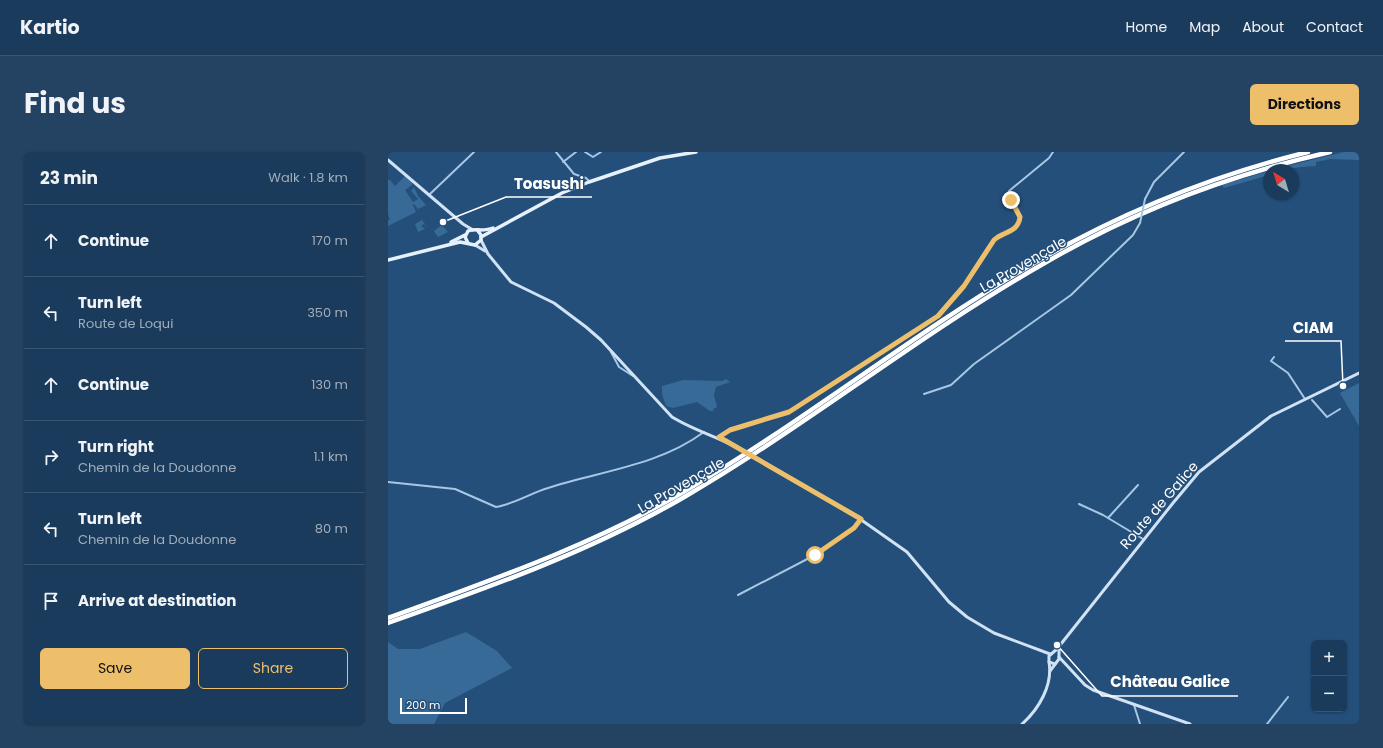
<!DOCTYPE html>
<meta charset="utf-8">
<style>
body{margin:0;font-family:Poppins,sans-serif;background:#244262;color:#f1f3f6}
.controls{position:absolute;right:12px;bottom:12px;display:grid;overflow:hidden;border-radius:6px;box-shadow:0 1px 3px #0004}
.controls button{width:36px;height:36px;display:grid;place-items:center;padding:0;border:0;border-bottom:1px solid #395572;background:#1b3b5c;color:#f1f3f6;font:20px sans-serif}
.compass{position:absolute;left:875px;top:12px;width:36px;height:36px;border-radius:50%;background:#1b3b5c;box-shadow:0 1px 3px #0004;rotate:322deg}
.scale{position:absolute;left:12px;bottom:10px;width:67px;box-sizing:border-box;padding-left:4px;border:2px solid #fff;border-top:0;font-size:11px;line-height:14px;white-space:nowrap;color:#fff;-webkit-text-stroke:3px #244f7a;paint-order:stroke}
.stop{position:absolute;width:12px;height:12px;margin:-9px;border:3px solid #eebf6b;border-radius:50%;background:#fff}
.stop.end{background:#eebf6b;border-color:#fff;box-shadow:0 1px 4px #0008}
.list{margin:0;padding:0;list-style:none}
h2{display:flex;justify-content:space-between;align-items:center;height:52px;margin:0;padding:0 16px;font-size:17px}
h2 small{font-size:13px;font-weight:400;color:#a0adbb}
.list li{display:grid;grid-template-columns:26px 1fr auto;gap:12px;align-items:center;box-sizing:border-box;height:72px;padding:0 16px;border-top:1px solid #395572}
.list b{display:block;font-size:15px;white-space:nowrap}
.list p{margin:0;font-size:13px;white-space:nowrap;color:#a0adbb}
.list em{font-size:13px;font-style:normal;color:#a0adbb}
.actions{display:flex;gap:8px;padding:12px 16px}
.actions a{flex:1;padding:9px 0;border:1px solid #eebf6b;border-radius:6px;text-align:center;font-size:14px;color:#eebf6b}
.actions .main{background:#eebf6b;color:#111}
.icon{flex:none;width:22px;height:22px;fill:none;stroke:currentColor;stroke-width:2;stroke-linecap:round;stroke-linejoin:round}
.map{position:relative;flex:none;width:971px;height:572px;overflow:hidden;border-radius:6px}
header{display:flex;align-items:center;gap:24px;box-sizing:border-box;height:56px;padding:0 20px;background:#1b3b5c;border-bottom:1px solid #395572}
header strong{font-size:19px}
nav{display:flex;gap:22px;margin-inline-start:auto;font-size:14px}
.intro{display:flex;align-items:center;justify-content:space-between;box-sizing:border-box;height:96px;padding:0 24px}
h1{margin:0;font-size:28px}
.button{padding:10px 18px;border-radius:6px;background:#eebf6b;color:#111;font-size:14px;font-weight:700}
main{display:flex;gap:24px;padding:0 24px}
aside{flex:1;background:#1b3b5c;border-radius:6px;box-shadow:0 1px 3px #0004}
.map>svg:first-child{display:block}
</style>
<header>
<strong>Kartio</strong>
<nav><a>Home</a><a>Map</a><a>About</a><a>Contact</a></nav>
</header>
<div class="intro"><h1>Find us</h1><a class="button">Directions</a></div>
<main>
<aside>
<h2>23 min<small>Walk · 1.8 km</small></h2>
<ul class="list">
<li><svg class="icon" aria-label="ahead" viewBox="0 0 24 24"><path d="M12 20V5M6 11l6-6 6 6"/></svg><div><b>Continue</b></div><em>170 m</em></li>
<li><svg class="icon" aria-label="left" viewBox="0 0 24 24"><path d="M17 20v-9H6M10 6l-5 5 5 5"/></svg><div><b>Turn left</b><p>Route de Loqui</p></div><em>350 m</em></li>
<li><svg class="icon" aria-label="ahead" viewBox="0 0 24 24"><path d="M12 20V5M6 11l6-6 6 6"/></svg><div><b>Continue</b></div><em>130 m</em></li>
<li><svg class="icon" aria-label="right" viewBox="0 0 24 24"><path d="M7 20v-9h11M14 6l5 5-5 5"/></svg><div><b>Turn right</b><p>Chemin de la Doudonne</p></div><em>1.1 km</em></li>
<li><svg class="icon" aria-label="left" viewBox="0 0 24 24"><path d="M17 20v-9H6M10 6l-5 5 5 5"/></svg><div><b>Turn left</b><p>Chemin de la Doudonne</p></div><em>80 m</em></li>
<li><svg class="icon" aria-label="arrive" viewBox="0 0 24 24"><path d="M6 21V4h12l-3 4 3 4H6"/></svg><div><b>Arrive at destination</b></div></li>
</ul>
<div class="actions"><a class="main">Save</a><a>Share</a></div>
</aside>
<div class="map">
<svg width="971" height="572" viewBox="0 0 971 572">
<rect width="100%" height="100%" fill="#244f7a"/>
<!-- green -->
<g fill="#386a97">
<path d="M956 0H971V8L942 7 928 10V14C913 14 899 18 883 18Z"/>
<polygon points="881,19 881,23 836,36 834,33"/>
<polygon points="17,24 24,30 24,33 17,38 25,50 30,47 23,39 26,35 30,44 38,53 30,57 26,52 25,53 28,60 0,74 0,68 2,68 0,62 0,28 2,28 7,34"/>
<polygon points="34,68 40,76 36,72 33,74 37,77 30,80 27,72"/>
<polygon points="54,73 60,80 50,85 46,79"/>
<polygon points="338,227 342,230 328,235 326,243 329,255 325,257 326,259 322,259 309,250 285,256 278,254 274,242 274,234 295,228 334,229"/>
<polygon points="971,231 971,274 952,241"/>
<polygon points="78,480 109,499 124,516 57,551 46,572 0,572 0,490 10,497 32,497"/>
</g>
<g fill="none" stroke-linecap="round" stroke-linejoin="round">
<!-- street -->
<g stroke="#a7c7e4" stroke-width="2">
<polyline points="168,0 186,22 198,26 201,29"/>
<polyline points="197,0 205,5 213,0"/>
<polyline points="175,10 188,0"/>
<polyline points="42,42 86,0"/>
<polyline points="757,47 766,30 796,0"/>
<polyline points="223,200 231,215 245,224"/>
<polyline points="886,205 883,209 900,221 917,247"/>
<polyline points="536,242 563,233 586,212 683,143 745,83 752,71"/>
<polyline points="924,248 939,265 952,257"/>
<path d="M331 285 342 278 401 260 550 164 576 134 606 88C616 79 631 81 632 65L621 43V39L661 6 665 0"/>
<path d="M0 330 67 337 108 355C126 352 143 341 160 336 212 319 270 314 316 280"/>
<polyline points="691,352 715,363 755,387"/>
<polyline points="720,366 750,333"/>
<polyline points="350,443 427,403 466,376 473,368"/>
<polyline points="746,553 752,572"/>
<polyline points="879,572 900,545"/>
</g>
<!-- secondary -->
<g stroke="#d0e2f4" stroke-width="3">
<polyline points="0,8 75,72 85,78"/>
<path d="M93 88 100 102 123 130 166 151 198 175 213 188 284 265C305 278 330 285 352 297"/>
<polyline points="87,93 97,99"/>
<polyline points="370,307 472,367 519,400 561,450 579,465 606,481 662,502"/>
<polyline points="671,505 697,533 705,538 802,572"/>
<polyline points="667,512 661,510 661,504 669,497 785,351 811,320 883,264 971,221"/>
<polyline points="662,519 671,507 671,494"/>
<path d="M634 572C651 557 665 533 661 510"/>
</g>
<!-- primary -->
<g stroke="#e7f1fc" stroke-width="3.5">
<polyline points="93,85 174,41 201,30 272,6 308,0"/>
<polyline points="63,90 77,83"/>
<path d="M80 91 77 85 80 79C87 76 95 80 105 76"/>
<polyline points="0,108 72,90 87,93 93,88 93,83 90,79"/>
</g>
<!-- highway -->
<g stroke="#fff" stroke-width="4.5">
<path d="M0 466C101 429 203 394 297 339 415 270 523 183 641 114 728 63 822 24 920 0"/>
<path d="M0 471C102 435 204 399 298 344 421 272 532 182 655 112 744 60 841 23 942 0"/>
</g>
<!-- street-bridge -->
<polyline stroke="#a7c7e4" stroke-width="2" points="752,71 757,47"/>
<!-- secondary-bridge -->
<polyline stroke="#d0e2f4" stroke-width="3" points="352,297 370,307"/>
</g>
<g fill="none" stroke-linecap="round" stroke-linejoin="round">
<!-- route -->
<path stroke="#eebf6b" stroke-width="5" d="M427 403 466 376 473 367 331 285 342 278 401 260 550 164 576 134 606 88C616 79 630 81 632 65L623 48"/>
</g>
<g text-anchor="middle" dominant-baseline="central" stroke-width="3" stroke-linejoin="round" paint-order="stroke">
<!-- street labels -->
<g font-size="14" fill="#fff" stroke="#244f7a">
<text transform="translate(635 112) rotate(-30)">La Provençale</text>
<text transform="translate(293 333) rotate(-30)">La Provençale</text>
<text transform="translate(771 353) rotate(-49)">Route de Galice</text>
</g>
</g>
<!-- callouts -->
<path fill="none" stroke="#fff" stroke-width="1.5" d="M55 70L118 45H204M955 234L953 189H897M669 493L714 544H850"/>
<g fill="#fff" stroke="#244f7a" stroke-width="1.5">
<circle cx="55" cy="70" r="4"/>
<circle cx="955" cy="234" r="4"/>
<circle cx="669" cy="493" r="4"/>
</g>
<g font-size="15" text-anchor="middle" font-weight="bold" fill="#fff" stroke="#244f7a" stroke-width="3" stroke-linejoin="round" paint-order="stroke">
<text x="161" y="37">Toasushi</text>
<text x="925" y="181">CIAM</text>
<text x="782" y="535">Château Galice</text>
</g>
</svg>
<div class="controls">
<button>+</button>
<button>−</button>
</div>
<svg class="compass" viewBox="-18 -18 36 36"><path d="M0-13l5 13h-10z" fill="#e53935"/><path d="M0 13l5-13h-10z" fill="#a0adbb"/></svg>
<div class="scale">200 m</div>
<div class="stop" style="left:427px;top:403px"></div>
<div class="stop end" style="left:623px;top:48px"></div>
</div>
</main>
